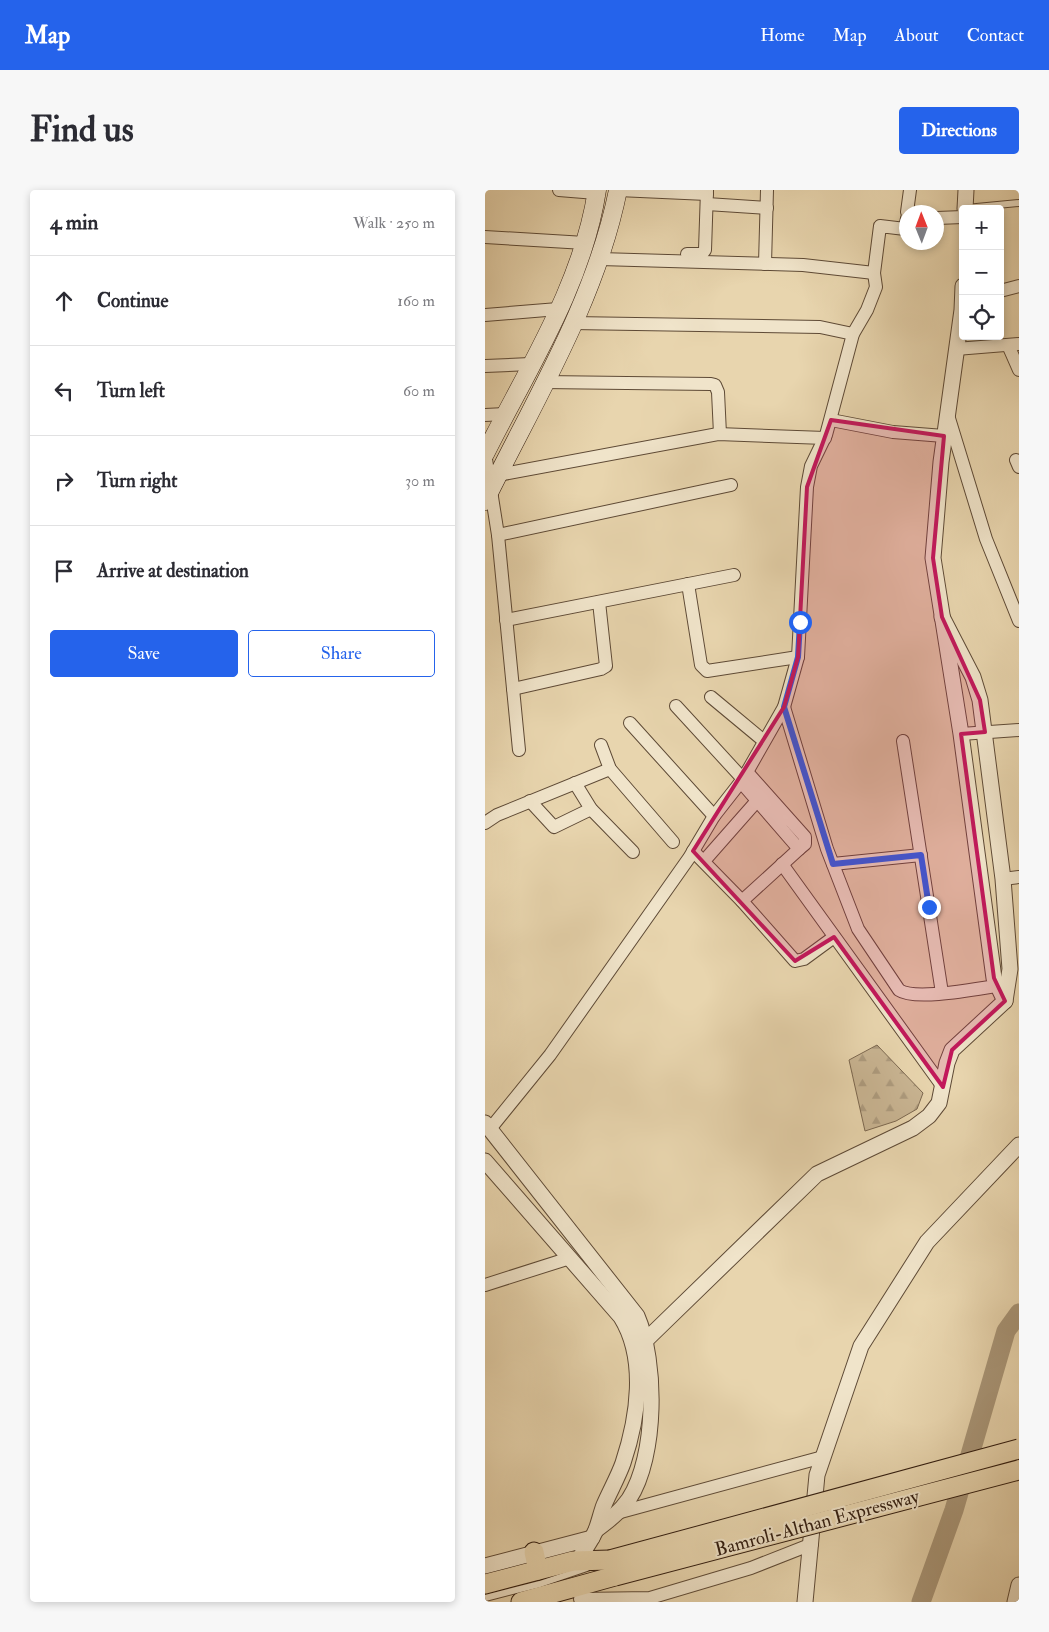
<!DOCTYPE html>
<meta charset="utf-8">
<style>
body{margin:0;font-family:"IM FELL Double Pica",serif;background:#f7f7f7;color:#2b2b33}
.controls{position:absolute;right:15px;top:15px;display:grid;overflow:hidden;border-radius:5px;box-shadow:0 2px 8px #0003}
.controls button{width:45px;height:45px;display:grid;place-items:center;padding:0;border:0;border-bottom:1px solid #e1e1e2;background:#fff;color:#2b2b33;font:25px sans-serif}
.compass{position:absolute;left:414px;top:15px;width:45px;height:45px;border-radius:50%;background:#fff;box-shadow:0 2px 8px #0003;rotate:359deg}
.stop{position:absolute;width:15px;height:15px;margin:-11px;border:4px solid #2563eb;border-radius:50%;background:#fff}
.stop.end{background:#2563eb;border-color:#fff;box-shadow:0 1px 5px #0008}
.list{margin:0;padding:0;list-style:none}
h2{display:flex;justify-content:space-between;align-items:center;height:65px;margin:0;padding:0 20px;font-size:21px}
h2 small{font-size:16px;font-weight:400;color:#7c7c81}
.list li{display:grid;grid-template-columns:32px 1fr auto;gap:15px;align-items:center;box-sizing:border-box;height:90px;padding:0 20px;border-top:1px solid #e1e1e2}
.list b{display:block;font-size:19px;white-space:nowrap}
.list em{font-size:16px;font-style:normal;color:#7c7c81}
.actions{display:flex;gap:10px;padding:15px 20px}
.actions a{flex:1;padding:11px 0;border:1px solid #2563eb;border-radius:5px;text-align:center;font-size:18px;color:#2563eb}
.actions .main{background:#2563eb;color:#fff}
.icon{flex:none;width:28px;height:28px;fill:none;stroke:currentColor;stroke-width:2;stroke-linecap:round;stroke-linejoin:round}
.map{position:relative;flex:none;width:534px;height:1412px;overflow:hidden;border-radius:5px}
header{display:flex;align-items:center;gap:30px;box-sizing:border-box;height:70px;padding:0 25px;background:#2563eb;color:#fff}
header strong{font-size:24px}
nav{display:flex;gap:28px;margin-inline-start:auto;font-size:18px}
.intro{display:flex;align-items:center;justify-content:space-between;box-sizing:border-box;height:120px;padding:0 30px}
h1{margin:0;font-size:35px}
.button{padding:12px 22px;border-radius:5px;background:#2563eb;color:#fff;font-size:18px;font-weight:700}
main{display:flex;gap:30px;padding:0 30px}
aside{flex:1;background:#fff;border-radius:5px;box-shadow:0 2px 8px #0003}
.map>svg:first-child{display:block}
</style>
<header>
<strong>Map</strong>
<nav><a>Home</a><a>Map</a><a>About</a><a>Contact</a></nav>
</header>
<div class="intro"><h1>Find us</h1><a class="button">Directions</a></div>
<main>
<aside>
<h2>4 min<small>Walk · 250 m</small></h2>
<ul class="list">
<li><svg class="icon" aria-label="ahead" viewBox="0 0 24 24"><path d="M12 20V5M6 11l6-6 6 6"/></svg><div><b>Continue</b></div><em>160 m</em></li>
<li><svg class="icon" aria-label="left" viewBox="0 0 24 24"><path d="M17 20v-9H6M10 6l-5 5 5 5"/></svg><div><b>Turn left</b></div><em>60 m</em></li>
<li><svg class="icon" aria-label="right" viewBox="0 0 24 24"><path d="M7 20v-9h11M14 6l5 5-5 5"/></svg><div><b>Turn right</b></div><em>30 m</em></li>
<li><svg class="icon" aria-label="arrive" viewBox="0 0 24 24"><path d="M6 21V4h12l-3 4 3 4H6"/></svg><div><b>Arrive at destination</b></div></li>
</ul>
<div class="actions"><a class="main">Save</a><a>Share</a></div>
</aside>
<div class="map">
<svg width="534" height="1412" viewBox="0 0 534 1412">
<defs>
<pattern id="forest-firs" width="22" height="20" patternUnits="userSpaceOnUse" patternTransform="scale(1.25)"><rect width="22" height="20" fill="#c9b593"/><path d="M5 1l3.5 6h-7zM16 11l3.5 6h-7z" fill="#ad9b7e"/></pattern>
</defs>
<rect width="100%" height="100%" fill="#e8d5ae"/>
<filter id="stains"><feTurbulence type="fractalNoise" baseFrequency=".004" numOctaves="4"/><feColorMatrix values="0 0 0 0 .2 0 0 0 0 .09 0 0 0 0 .02 0 0 0 .5 -.17"/></filter>
<radialGradient id="worn" r=".72"><stop offset=".6" stop-color="#630" stop-opacity="0"/><stop offset="1" stop-color="#630" stop-opacity=".3"/></radialGradient>
<!-- forest -->
<polygon fill="url(#forest-firs)" stroke="#7c6850" points="392,855 438,903 432,919 411,931 380,941 364,870"/>
<g fill="none" stroke-linecap="round" stroke-linejoin="round">
<!-- river -->
<polyline stroke="#a99678" stroke-width="19" points="436,1412 469,1320 521,1141 534,1123"/>
<defs>
<g id="service">
<polyline points="481,18 534,13"/>
<polyline points="0,1408 55,1394 102,1378"/>
</g>
<g id="minor">
<polyline points="74,0 111,3"/>
<polyline points="133,0 222,4"/>
<polyline points="222,14 282,18"/>
<polyline points="422,22 425,0"/>
<polyline points="452,28 478,27"/>
<polyline points="0,47 100,53"/>
<polyline points="202,64 217,64 220,60 222,0"/>
<polyline points="115,69 318,75 389,83"/>
<polyline points="280,74 282,0"/>
<polyline points="515,101 534,96"/>
<polyline points="0,125 73,119"/>
<polyline points="87,133 335,137 368,144"/>
<polyline points="523,155 534,180"/>
<polyline points="471,159 534,154"/>
<polyline points="0,176 45,174"/>
<polyline points="58,192 226,194 230,195 233,202 235,244"/>
<polyline points="0,225 20,224"/>
<polyline points="463,225 501,349 534,431"/>
<polyline points="346,230 408,242 459,246"/>
<polyline points="0,263 13,345 34,560"/>
<polyline points="531,270 534,277"/>
<polyline points="13,285 233,244 340,248"/>
<polyline points="13,345 246,295"/>
<polyline points="203,394 216,475 222,481 313,467"/>
<polyline points="21,430 249,385"/>
<polyline points="28,499 116,479 121,476 114,412"/>
<polyline points="226,507 279,551"/>
<polyline points="191,516 258,589"/>
<path d="M299 517 342 659 373 739 414 800C430 811 491 799 511 796"/>
<polyline points="145,533 229,626"/>
<polyline points="476,544 534,540"/>
<polyline points="418,551 457,803"/>
<polyline points="116,555 125,579 188,652"/>
<polyline points="256,592 314,659 320,654 320,647 262,582"/>
<polyline points="90,593 106,619 148,662"/>
<polyline points="45,611 69,637 106,619"/>
<polyline points="0,633 12,625 125,579"/>
<polyline points="208,661 257,711 310,771 319,769 349,747"/>
<polyline points="219,671 278,604"/>
<polyline points="297,674 458,897"/>
<polyline points="348,674 436,665"/>
<polyline points="518,689 534,687"/>
<polyline points="257,711 314,659"/>
<polyline points="5,939 65,865 204,668 229,626 258,589 299,517 313,467 322,297 326,276 341,245 368,144 382,120 391,97 389,83 395,36 420,39 422,28"/>
<polyline points="0,1095 85,1068"/>
<polyline points="132,1323 338,1267"/>
<polyline points="95,1409 165,1408 266,1378 327,1354"/>
</g>
<g id="tertiary">
<polyline points="480,19 481,0"/>
<polyline points="478,96 477,120 456,272 448,368 476,544 509,788 520,811"/>
<path d="M0 933 152 1126C172 1172 172 1266 144 1309 135 1322 123 1331 111 1340"/>
<path d="M0 971 136 1127C162 1169 153 1228 138 1273 133 1287 125 1301 119 1315 116 1323 114 1332 111 1340 106 1351 99 1361 93 1370"/>
<polyline points="161,1150 332,984 428,938 444,926 454,913 462,873 467,860 520,811 525,779 518,689 495,510 488,487 457,427"/>
<polyline points="0,1376 107,1348"/>
<polyline points="320,1412 332,1285 376,1156 442,1052 534,955"/>
<polyline points="530,1412 534,1395"/>
</g>
<g id="secondary">
<path d="M0 264C42 180 98 94 112 0"/>
<path d="M0 311C49 211 111 110 133 0"/>
</g>
<g id="primary">
<polyline points="49,1362 53,1380"/>
<polyline points="0,1394 88,1371 125,1370"/>
<polyline points="36,1412 130,1386"/>
</g>
</defs>
<!-- service casing -->
<use href="#service" stroke="#5e4a36" stroke-width="8"/>
<!-- minor casing -->
<use href="#minor" stroke="#5e4a36" stroke-width="14"/>
<!-- tertiary casing -->
<use href="#tertiary" stroke="#5e4a36" stroke-width="17"/>
<!-- secondary casing -->
<use href="#secondary" stroke="#301b0e" stroke-width="19"/>
<!-- primary casing -->
<use href="#primary" stroke="#301b0e" stroke-width="21"/>
<!-- service -->
<use href="#service" stroke="#f0e4ca" stroke-width="6"/>
<!-- minor -->
<use href="#minor" stroke="#f0e4ca" stroke-width="12"/>
<!-- tertiary -->
<use href="#tertiary" stroke="#f0e4ca" stroke-width="15"/>
<!-- secondary -->
<use href="#secondary" stroke="#f0e4ca" stroke-width="18"/>
<!-- primary -->
<use href="#primary" stroke="#e8d5ae" stroke-width="19"/>
<defs>
<g id="primary-bridge">
<polyline points="125,1370 534,1259"/>
<polyline points="130,1386 534,1280"/>
</g>
</defs>
<!-- primary-bridge casing -->
<use href="#primary-bridge" stroke="#301b0e" stroke-width="21" stroke-linecap="butt"/>
<!-- primary-bridge -->
<use href="#primary-bridge" stroke="#e8d5ae" stroke-width="19"/>
</g>
<g fill="none" stroke-linecap="round" stroke-linejoin="round">
<!-- route -->
<polyline stroke="#2563eb" stroke-width="6" points="315,432 313,467 299,517 348,674 436,665 444,717"/>
</g>
<!-- marked area -->
<path fill="#c2185b" fill-opacity="0.2" stroke="#c2185b" stroke-width="4" stroke-linejoin="round" d="M346 230 459 246 448 368 457 427 495 510 500 542 476 544 509 788 520 811 467 860 458 897 349 747 310 771 208 661 299 517 313 467 322 297Z"/>
<g text-anchor="middle" dominant-baseline="central" stroke-width="4" stroke-linejoin="round" paint-order="stroke">
<!-- street labels -->
<g font-size="19" fill="#301b0e" stroke="#f0e4ca">
<text transform="translate(332 1333) rotate(-15)">Bamroli-Althan Expressway</text>
</g>
</g>
<rect width="100%" height="100%" filter="url(#stains)"/>
<rect width="100%" height="100%" fill="url(#worn)"/>
</svg>
<div class="controls">
<button>+</button>
<button>−</button>
<button><svg class="icon" aria-label="locate" viewBox="0 0 24 24"><circle cx="12" cy="12" r="6"/><path d="M12 2v4M12 18v4M2 12h4M18 12h4"/></svg></button>
</div>
<svg class="compass" viewBox="-18 -18 36 36"><path d="M0-13l5 13h-10z" fill="#e53935"/><path d="M0 13l5-13h-10z" fill="#7c7c81"/></svg>
<div class="stop" style="left:315px;top:432px"></div>
<div class="stop end" style="left:444px;top:717px"></div>
</div>
</main>
